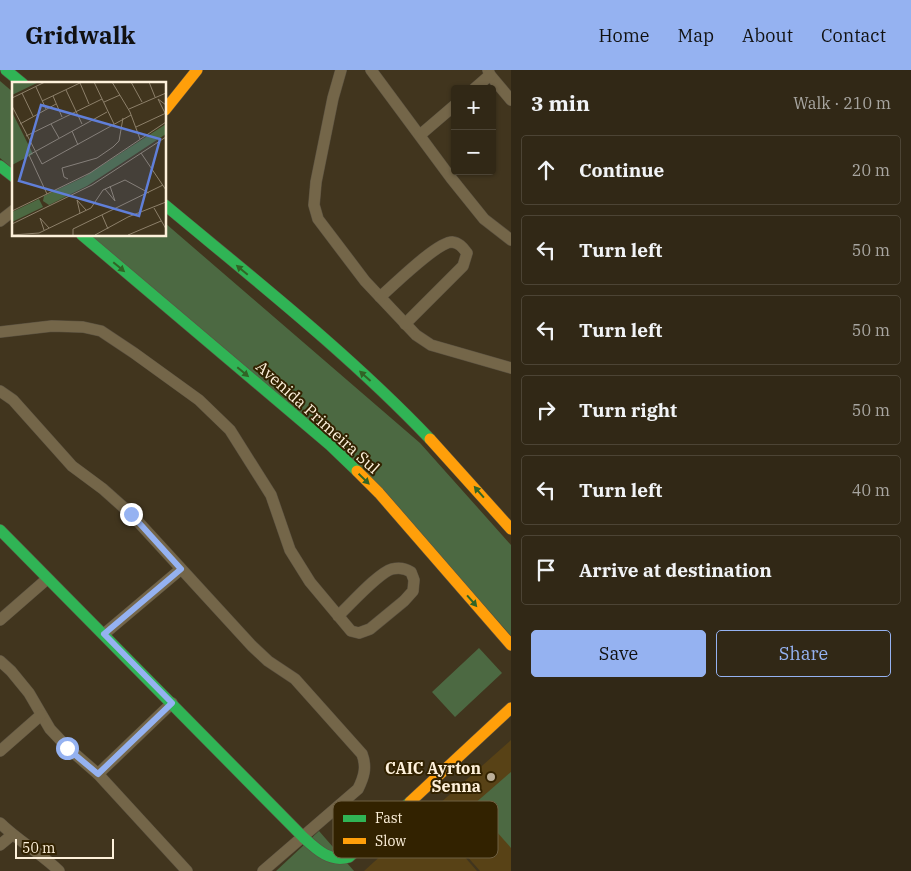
<!DOCTYPE html>
<meta charset="utf-8">
<style>
body{margin:0;font-family:"IBM Plex Serif",serif;background:#3d3423;color:#f1f3f6}
.controls{position:absolute;right:15px;top:15px;display:grid;overflow:hidden;border-radius:5px;box-shadow:0 1px 4px #0004}
.controls button{width:45px;height:45px;display:grid;place-items:center;padding:0;border:0;border-bottom:1px solid #4c4435;background:#312816;color:#f1f3f6;font:25px sans-serif}
.scale{position:absolute;left:15px;bottom:12px;width:99px;box-sizing:border-box;padding-left:5px;border:2px solid #fef1db;border-top:0;font-size:14px;line-height:18px;white-space:nowrap;color:#fef1db;-webkit-text-stroke:4px #322200;paint-order:stroke}
.stop{position:absolute;width:15px;height:15px;margin:-11px;border:4px solid #95b2f1;border-radius:50%;background:#fff}
.stop.end{background:#95b2f1;border-color:#fff;box-shadow:0 1px 5px #0008}
.list{margin:0;padding:0;list-style:none}
h2{display:flex;justify-content:space-between;align-items:center;height:65px;margin:0;padding:0 20px;font-size:21px}
h2 small{font-size:16px;font-weight:400;color:#a8a6a1}
.list li{display:grid;grid-template-columns:32px 1fr auto;gap:15px;align-items:center;box-sizing:border-box;height:70px;margin:0 10px 10px;padding:0 10px;border:1px solid #4c4435;border-radius:5px}
.list b{display:block;font-size:19px;white-space:nowrap}
.list em{font-size:16px;font-style:normal;color:#a8a6a1}
.actions{display:flex;gap:10px;padding:15px 20px}
.actions a{flex:1;padding:11px 0;border:1px solid #95b2f1;border-radius:5px;text-align:center;font-size:18px;color:#95b2f1}
.actions .main{background:#95b2f1;color:#111}
.icon{flex:none;width:28px;height:28px;fill:none;stroke:currentColor;stroke-width:2;stroke-linecap:round;stroke-linejoin:round}
.map{position:relative;flex:none;width:511px;height:801px;overflow:hidden}
header{display:flex;align-items:center;gap:30px;box-sizing:border-box;height:70px;padding:0 25px;background:#95b2f1;color:#111}
header strong{font-size:24px}
nav{display:flex;gap:28px;margin-inline-start:auto;font-size:18px}
main{display:flex}
aside{flex:1;background:#312816}
.map>svg:first-child{display:block}
</style>
<header>
<strong>Gridwalk</strong>
<nav><a>Home</a><a>Map</a><a>About</a><a>Contact</a></nav>
</header>
<main>
<div class="map">
<svg width="511" height="801" viewBox="0 0 511 801">
<rect width="100%" height="100%" fill="#41351e"/>
<!-- built -->
<g fill="#584216">
<polygon points="511,670 511,801 480,801 429,743"/>
<polygon points="427,744 477,801 364,801"/>
</g>
<!-- green -->
<g fill="#4c6942">
<polygon points="0,11 14,23 14,100 0,88"/>
<polygon points="165,153 420,373 511,475 511,566 371,408 89,165 165,165"/>
<polygon points="479,578 502,603 455,647 432,622"/>
<polygon points="511,702 511,778 473,735"/>
<polygon points="319,761 354,801 276,801"/>
</g>
<g fill="none" stroke-linecap="round" stroke-linejoin="round">
<defs>
<g id="street">
<polyline points="341,0 333,28 316,112 314,135 318,149 365,211 416,265 431,275 511,298"/>
<polyline points="371,0 451,108 484,149 511,170"/>
<polyline points="488,0 490,5 511,30"/>
<polyline points="474,19 490,5"/>
<polyline points="420,65 455,35"/>
<polyline points="0,151 14,140"/>
<path d="M380 227C394 215 437 172 452 172 460 173 463 178 467 183L463 196 405 254"/>
<path d="M0 262 52 256 83 257 101 261 134 283 199 330 230 360 271 425 290 480 310 512 351 561 359 563 370 559 404 531 413 521 414 510 411 502C405 498 400 497 392 499 378 503 350 535 338 546"/>
<path d="M0 321 13 330 72 396 103 419 131 444 252 576 268 591 295 609 362 684C367 697 364 707 358 719L263 801"/>
<polyline points="0,550 47,509"/>
<polyline points="104,564 181,499"/>
<polyline points="0,591 11,601 29,623 50,659 67,677 98,704 187,801"/>
<polyline points="0,681 41,645"/>
<polyline points="98,704 172,633"/>
<path d="M0 753C18 771 41 783 59 801"/>
<polyline points="0,775 12,765"/>
</g>
<g id="fast">
<polyline points="6,0 23,14"/>
<polyline points="0,96 14,107"/>
<path d="M165 135C255 210 349 284 430 369"/>
<polyline points="82,165 330,375 357,401"/>
<path d="M0 460 303 767C316 779 330 793 349 787L410 732"/>
</g>
<g id="slow">
<polyline points="165,40 197,0"/>
<polyline points="430,369 511,459"/>
<polyline points="357,401 379,423 511,575"/>
<polyline points="410,732 511,638"/>
</g>
</defs>
<!-- street casing -->
<use href="#street" stroke="#5a5141" stroke-width="12"/>
<!-- fast casing -->
<use href="#fast" stroke="#5a5141" stroke-width="12"/>
<!-- slow casing -->
<use href="#slow" stroke="#5a5141" stroke-width="12"/>
<!-- street -->
<use href="#street" stroke="#746649" stroke-width="11"/>
<!-- fast -->
<use href="#fast" stroke="#30b455" stroke-width="11"/>
<!-- slow -->
<use href="#slow" stroke="#ff9f0a" stroke-width="11"/>
</g>
<!-- one-way arrows -->
<defs><path id="oneway-solid" d="M-6-.8H1V-3.2L6.5 0L1 3.2V.8H-6Z" transform="scale(1.25)"/></defs>
<g fill="#316426">
<use href="#oneway-solid" transform="translate(119 197) rotate(40)"/>
<use href="#oneway-solid" transform="translate(242 200) rotate(-140)"/>
<use href="#oneway-solid" transform="translate(243 302) rotate(40)"/>
<use href="#oneway-solid" transform="translate(365 306) rotate(-138)"/>
<use href="#oneway-solid" transform="translate(364 409) rotate(44)"/>
<use href="#oneway-solid" transform="translate(479 422) rotate(-131)"/>
<use href="#oneway-solid" transform="translate(472 531) rotate(49)"/>
</g>
<g fill="none" stroke-linecap="round" stroke-linejoin="round">
<!-- route -->
<polyline stroke="#95b2f1" stroke-width="6" points="67,678 98,704 172,633 104,564 181,499 131,444"/>
</g>
<!-- markers -->
<circle fill="#bcaf99" stroke="#322200" stroke-width="2" cx="491" cy="707" r="5"/>
<g text-anchor="middle" dominant-baseline="central" stroke-width="4" stroke-linejoin="round" paint-order="stroke">
<!-- street labels -->
<g font-size="16" fill="#fef1db" stroke="#322200">
<text transform="translate(318 347) rotate(42)">Avenida Primeira Sul</text>
</g>
<!-- poi labels -->
<g font-size="16" font-weight="bold" fill="#fef1db" stroke="#322200" text-anchor="end">
<text x="481" y="698">CAIC Ayrton<tspan x="481" dy="18">Senna</tspan></text>
</g>
</g>
<!-- overview -->
<g transform="translate(12 12)">
<rect width="154" height="154" fill="#41351e"/>
<path d="M0 0H27L0 13ZM0 30 21 72 0 83ZM154 42V52L75 104 37 123 31 119 32 114 72 95ZM27 117 31 125 0 140V130Z" fill="#4c6942"/>
<path fill="none" stroke="#8d806a" stroke-width="1" d="M82 0 102 42M100 0 118 30 128 57M119 0 130 20M137 0 143 15M68 1 77 22M24 5 34 27M54 8 70 42M10 11 21 34M41 14 50 35M0 16 33 0M30 19 70 0M92 20 108 13M0 24 30 82 119 33M117 27 154 11M153 31 146 17 154 23M8 42 44 22M39 42 47 56M124 45 154 31M60 49 66 63M14 54 90 17M129 71 154 108M56 97 52 95 50 86 85 76 101 65 107 59 111 36M93 107 103 119 98 104M35 112 17 73 95 30M142 126 154 147M0 129 78 91 154 40M68 131 65 118 74 128M90 133 96 147M0 142 80 103 154 55M32 148 28 136 37 146M0 153 27 151 56 137 79 126 91 108 113 98 137 111M61 153V147L151 103M83 153 116 135 154 120M116 153 149 139"/>
<path fill="#607fd9" fill-opacity="0.15" stroke="#607fd9" stroke-width="2.5" d="M29 23 148 57 127 134 7 99Z"/>
<rect width="154" height="154" fill="none" stroke="#fef1db" stroke-width="2.5"/>
</g>
<!-- legend -->
<rect x="333" y="731" width="165" height="57" rx="8" fill="#322200" stroke="#6f6042" stroke-width="1"/>
<rect x="343" y="745" width="23" height="7" fill="#30b455"/>
<rect x="343" y="768" width="23" height="6" fill="#ff9f0a"/>
<g font-size="14" fill="#fef1db">
<text x="375" y="753">Fast</text>
<text x="375" y="776">Slow</text>
</g>
</svg>
<div class="controls">
<button>+</button>
<button>−</button>
</div>
<div class="scale">50 m</div>
<div class="stop" style="left:67px;top:678px"></div>
<div class="stop end" style="left:131px;top:444px"></div>
</div>
<aside>
<h2>3 min<small>Walk · 210 m</small></h2>
<ul class="list">
<li><svg class="icon" aria-label="ahead" viewBox="0 0 24 24"><path d="M12 20V5M6 11l6-6 6 6"/></svg><div><b>Continue</b></div><em>20 m</em></li>
<li><svg class="icon" aria-label="left" viewBox="0 0 24 24"><path d="M17 20v-9H6M10 6l-5 5 5 5"/></svg><div><b>Turn left</b></div><em>50 m</em></li>
<li><svg class="icon" aria-label="left" viewBox="0 0 24 24"><path d="M17 20v-9H6M10 6l-5 5 5 5"/></svg><div><b>Turn left</b></div><em>50 m</em></li>
<li><svg class="icon" aria-label="right" viewBox="0 0 24 24"><path d="M7 20v-9h11M14 6l5 5-5 5"/></svg><div><b>Turn right</b></div><em>50 m</em></li>
<li><svg class="icon" aria-label="left" viewBox="0 0 24 24"><path d="M17 20v-9H6M10 6l-5 5 5 5"/></svg><div><b>Turn left</b></div><em>40 m</em></li>
<li><svg class="icon" aria-label="arrive" viewBox="0 0 24 24"><path d="M6 21V4h12l-3 4 3 4H6"/></svg><div><b>Arrive at destination</b></div></li>
</ul>
<div class="actions"><a class="main">Save</a><a>Share</a></div>
</aside>
</main>
